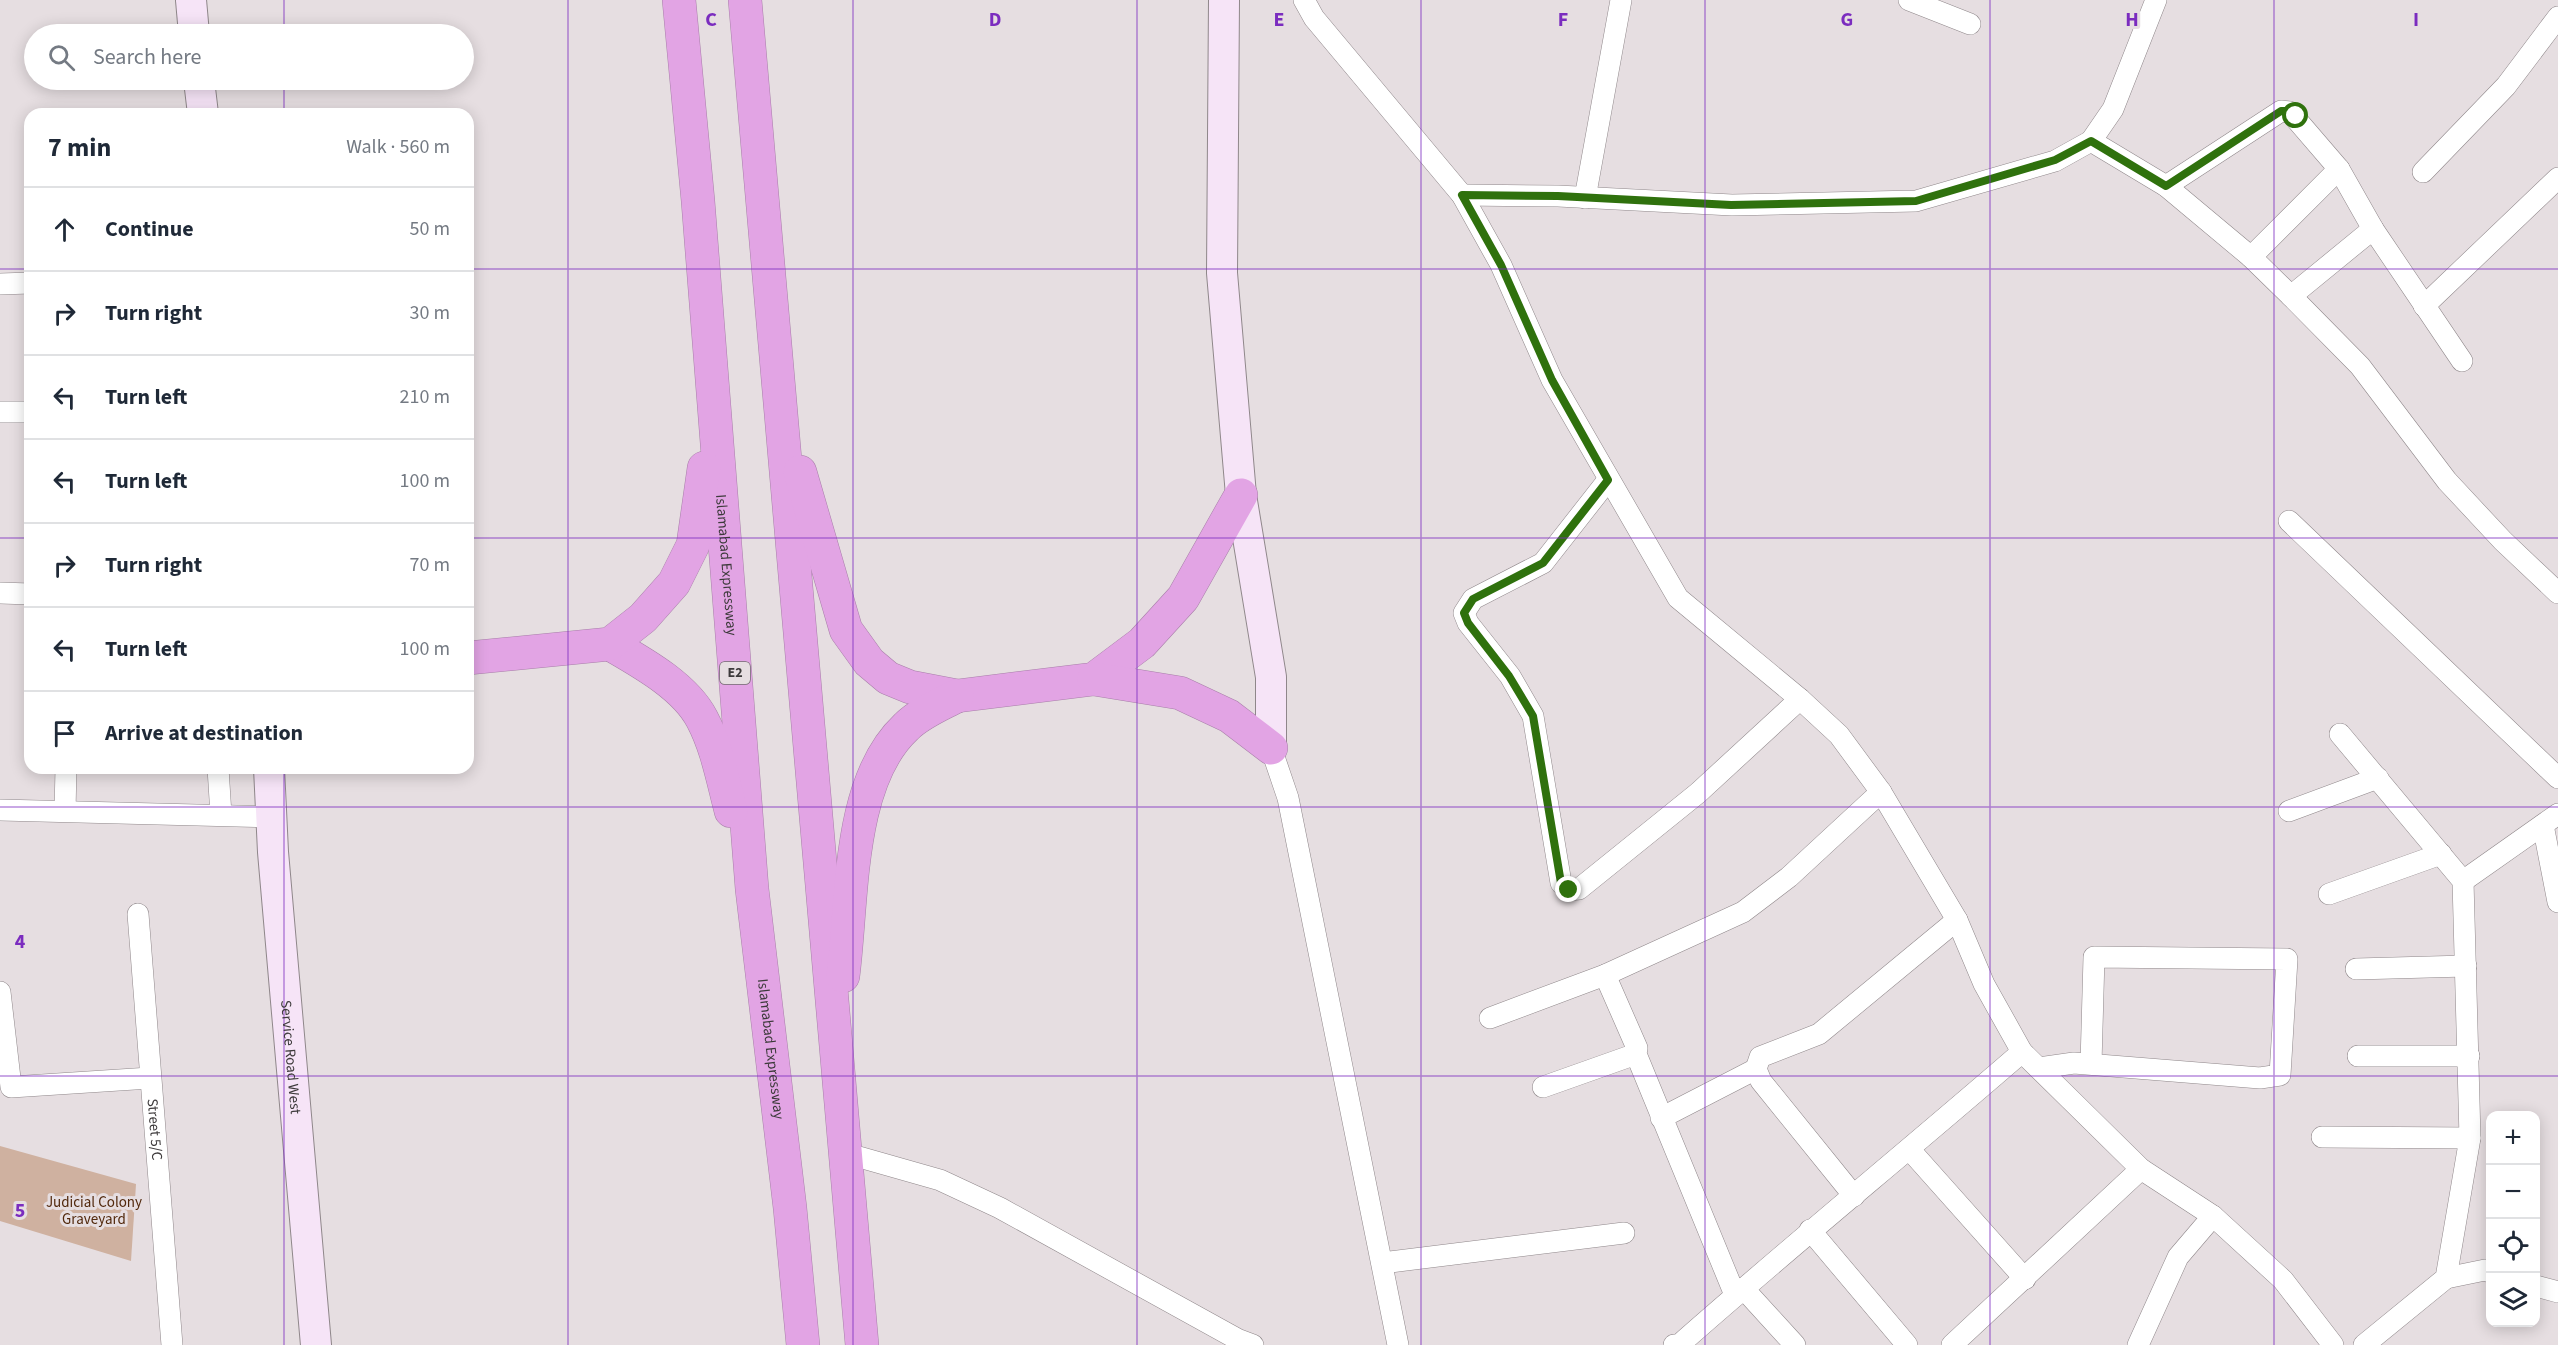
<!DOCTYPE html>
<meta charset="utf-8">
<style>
body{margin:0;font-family:"Source Sans 3",sans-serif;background:#f6f6f7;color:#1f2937}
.controls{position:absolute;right:18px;bottom:18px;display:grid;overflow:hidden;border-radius:12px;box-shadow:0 3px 15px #0003}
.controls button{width:54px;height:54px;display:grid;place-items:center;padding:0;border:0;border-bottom:2px solid #e0e1e3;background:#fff;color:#1f2937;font:30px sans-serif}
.stop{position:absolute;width:18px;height:18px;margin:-14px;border:4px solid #2f710d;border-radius:50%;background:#fff}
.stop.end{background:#2f710d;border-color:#fff;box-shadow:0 2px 6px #0008}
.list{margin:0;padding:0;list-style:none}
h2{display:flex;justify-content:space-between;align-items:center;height:78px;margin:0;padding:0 24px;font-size:26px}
h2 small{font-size:20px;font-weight:400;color:#747a83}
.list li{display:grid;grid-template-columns:39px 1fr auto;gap:18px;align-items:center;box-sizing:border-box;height:84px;padding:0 24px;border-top:2px solid #e0e1e3}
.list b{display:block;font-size:22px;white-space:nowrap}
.list em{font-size:20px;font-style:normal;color:#747a83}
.icon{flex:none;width:33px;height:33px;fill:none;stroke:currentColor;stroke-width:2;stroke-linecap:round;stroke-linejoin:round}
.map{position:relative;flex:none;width:2558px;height:1345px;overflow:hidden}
.search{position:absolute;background:#fff;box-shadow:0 3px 15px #0003;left:24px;top:24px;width:450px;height:66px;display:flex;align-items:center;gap:15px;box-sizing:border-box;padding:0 21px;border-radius:33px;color:#747a83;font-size:22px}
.panel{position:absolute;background:#fff;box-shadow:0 3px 15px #0003;left:24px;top:108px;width:450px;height:666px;border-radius:18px}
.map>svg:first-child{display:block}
</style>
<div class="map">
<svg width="2558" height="1345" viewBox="0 0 2558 1345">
<rect width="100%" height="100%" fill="#e6dee1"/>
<!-- green -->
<polygon fill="#cfb1a0" points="0,1146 136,1184 131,1261 0,1221"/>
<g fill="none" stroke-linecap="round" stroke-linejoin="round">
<defs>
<g id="street">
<polyline points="1304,0 1314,18 1462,195 1501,265 1552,380 1678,598 1800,699 1839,735 1881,792 1957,920 1984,984 2022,1052 2141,1169 2213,1216 2283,1280 2333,1345"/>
<polyline points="1909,0 1970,24"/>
<polyline points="2091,141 2166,186 2251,257 2291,296 2360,366 2447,481 2503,541 2558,593"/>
<polyline points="2423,172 2506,86 2558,17"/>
<polyline points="2166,186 2281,111 2290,112 2339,169 2373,229 2462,361"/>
<polyline points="1462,195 1558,196 1732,205 1916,201 2055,161 2091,141 2113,109 2156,0"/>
<polyline points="1585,198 1621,0"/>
<polyline points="2251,257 2339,169"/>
<polyline points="0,284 30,283"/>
<polyline points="2291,296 2373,229"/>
<polyline points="2424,306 2558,178"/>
<polyline points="0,412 30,412"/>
<polyline points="1608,480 1543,563 1473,599 1464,613 1468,623 1510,676 1533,716 1561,883 1569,890 1579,889 1698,793 1800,699"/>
<polyline points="2289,521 2558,778"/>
<polyline points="0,593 30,594"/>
<polyline points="2340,734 2463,881 2470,1138 2446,1278 2364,1345"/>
<polyline points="1271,748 1288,798 1398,1345"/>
<polyline points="218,768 221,815"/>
<polyline points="0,810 271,817"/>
<polyline points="65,811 66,768"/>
<polyline points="2289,811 2378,778"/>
<polyline points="2543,825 2558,902"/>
<polyline points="2463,881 2558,814"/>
<polyline points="2329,894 2441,854"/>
<path id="s1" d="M138 914 172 1345"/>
<polyline points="2356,969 2466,966"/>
<polyline points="1605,975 1637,1048 1636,1054 1735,1295"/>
<polyline points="0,992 11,1087 150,1078"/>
<polyline points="1490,1018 1605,975 1743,912 1789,877 1881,792"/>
<polyline points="2358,1056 2469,1056"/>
<polyline points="2039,1068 2074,1063 2260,1078 2280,1075 2287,959 2094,957 2091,1064"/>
<polyline points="1543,1087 1636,1054"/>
<polyline points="1661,1118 1756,1069"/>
<polyline points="2322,1137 2470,1138"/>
<polyline points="1910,1150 2025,1279"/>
<polyline points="845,1153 940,1180 1000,1208 1237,1339 1253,1345"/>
<polyline points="1854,1196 1761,1081 1756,1069 1760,1057 1819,1034 1957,920"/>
<polyline points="1810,1230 1907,1345"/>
<polyline points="1382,1263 1624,1233"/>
<polyline points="2446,1278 2485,1270 2490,1272"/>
<polyline points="2536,1286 2558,1292"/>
<polyline points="1743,1288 1795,1345"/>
<path d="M1674 1345H1679C1792 1245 1908 1151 2022 1052"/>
<polyline points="1952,1345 2141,1169"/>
<polyline points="2138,1345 2178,1257 2213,1216"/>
</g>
<g id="secondary">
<polyline points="191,0 194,34"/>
<polyline points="1224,0 1222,273 1241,495 1271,677 1271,748"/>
<polyline points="199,80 203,114"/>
<path id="s2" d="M269 768 273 852 316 1345"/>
</g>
<g id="highway">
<path id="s3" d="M679 0 698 201 752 889 790 1208 803 1345"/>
<polyline points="745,0 862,1345"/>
<polyline points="800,472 846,630 869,662 888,678 910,687 957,696 1094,679 1142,643 1183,598 1241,495"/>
<path d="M610 644C641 662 685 686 702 719 717 747 723 781 731 811"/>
<polyline points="468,658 610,644 643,618 674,583 693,545 704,468"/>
<polyline points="1094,679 1180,693 1229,716 1271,748"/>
<path d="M843 976C853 899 847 782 906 727 920 713 940 705 957 696"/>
</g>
</defs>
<!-- street casing -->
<use href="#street" stroke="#8f878a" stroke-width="22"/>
<!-- secondary casing -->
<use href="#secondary" stroke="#8f878a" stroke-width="32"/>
<!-- highway casing -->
<use href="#highway" stroke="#a87fa9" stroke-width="34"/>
<!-- street -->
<use href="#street" stroke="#fff" stroke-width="21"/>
<!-- secondary -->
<use href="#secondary" stroke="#f6e4f7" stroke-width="30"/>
<!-- highway -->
<use href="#highway" stroke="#e2a4e4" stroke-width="33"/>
</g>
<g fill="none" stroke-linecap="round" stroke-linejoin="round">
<!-- route -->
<polyline stroke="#2f710d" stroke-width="8" points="1569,890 1561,883 1533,716 1509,676 1468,623 1464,613 1473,599 1543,563 1608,480 1552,380 1501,265 1462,195 1558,196 1731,205 1916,201 2055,160 2091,141 2166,186 2281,111 2290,111 2296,116"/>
</g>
<!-- grid -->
<path fill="none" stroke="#7b2cbf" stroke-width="1.5" stroke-opacity="0.55" d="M284 0V34M568 0V1345M853 0V1345M1137 0V1345M1421 0V1345M1705 0V1345M1990 0V1345M2274 0V1345M284 80V114M0 269H30M468 269H2558M0 538H30M468 538H2558M284 768V1345M0 807H2558M0 1076H2558"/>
<g text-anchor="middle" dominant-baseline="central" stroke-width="6" stroke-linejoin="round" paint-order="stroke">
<!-- shield labels -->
<rect fill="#e6dee1" stroke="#706b6d" stroke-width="1.5" x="720" y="662" width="30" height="22" rx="4.5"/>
<g font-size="14" font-weight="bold" fill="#3d3a3b">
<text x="735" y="673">E2</text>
</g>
<!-- street labels -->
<g font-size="15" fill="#3d3a3b" stroke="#e6dee1">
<text stroke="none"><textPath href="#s3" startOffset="567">Islamabad Expressway</textPath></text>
<text stroke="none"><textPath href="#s3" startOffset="1053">Islamabad Expressway</textPath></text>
<text stroke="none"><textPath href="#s2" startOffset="290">Service Road West</textPath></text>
<text stroke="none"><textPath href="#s1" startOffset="216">Street 5/C</textPath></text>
</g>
<!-- park labels -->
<g font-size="15" fill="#51280c" stroke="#e6dee1">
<text x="94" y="1202">Judicial Colony<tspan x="94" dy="17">Graveyard</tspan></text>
</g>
</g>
<g font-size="20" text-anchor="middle" font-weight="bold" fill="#7b2cbf" stroke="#e6dee1" stroke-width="6" stroke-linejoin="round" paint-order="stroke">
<text x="711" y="26">C</text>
<text x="995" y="26">D</text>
<text x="1279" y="26">E</text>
<text x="1563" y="26">F</text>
<text x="1847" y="26">G</text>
<text x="2132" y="26">H</text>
<text x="2416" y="26">I</text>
<text x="20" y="948">4</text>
<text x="20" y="1217">5</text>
</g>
</svg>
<div class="controls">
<button>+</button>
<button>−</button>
<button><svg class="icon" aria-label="locate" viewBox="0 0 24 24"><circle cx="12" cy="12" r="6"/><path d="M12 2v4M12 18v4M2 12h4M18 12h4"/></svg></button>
<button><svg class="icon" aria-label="layers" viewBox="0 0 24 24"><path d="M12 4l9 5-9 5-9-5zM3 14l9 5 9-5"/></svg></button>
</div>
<div class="stop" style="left:2296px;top:116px"></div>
<div class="stop end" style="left:1569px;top:890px"></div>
<div class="search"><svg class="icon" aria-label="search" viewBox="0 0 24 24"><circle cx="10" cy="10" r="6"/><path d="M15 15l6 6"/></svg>Search here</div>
<section class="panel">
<h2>7 min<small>Walk · 560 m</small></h2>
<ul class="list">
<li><svg class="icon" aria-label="ahead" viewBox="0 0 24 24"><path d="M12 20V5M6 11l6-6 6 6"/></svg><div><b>Continue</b></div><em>50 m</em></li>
<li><svg class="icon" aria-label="right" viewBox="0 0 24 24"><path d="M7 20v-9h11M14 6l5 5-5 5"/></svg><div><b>Turn right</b></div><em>30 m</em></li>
<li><svg class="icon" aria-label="left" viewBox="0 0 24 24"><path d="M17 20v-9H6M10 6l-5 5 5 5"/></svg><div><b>Turn left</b></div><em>210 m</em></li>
<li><svg class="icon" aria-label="left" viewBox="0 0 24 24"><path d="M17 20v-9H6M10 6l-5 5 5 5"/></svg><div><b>Turn left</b></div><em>100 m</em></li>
<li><svg class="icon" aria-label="right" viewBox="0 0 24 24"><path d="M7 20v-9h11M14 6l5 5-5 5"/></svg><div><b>Turn right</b></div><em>70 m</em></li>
<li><svg class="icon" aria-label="left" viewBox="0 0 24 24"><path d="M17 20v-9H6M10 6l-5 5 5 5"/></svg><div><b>Turn left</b></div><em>100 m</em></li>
<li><svg class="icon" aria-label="arrive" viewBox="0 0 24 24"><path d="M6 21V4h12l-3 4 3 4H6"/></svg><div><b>Arrive at destination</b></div></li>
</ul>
</section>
</div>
